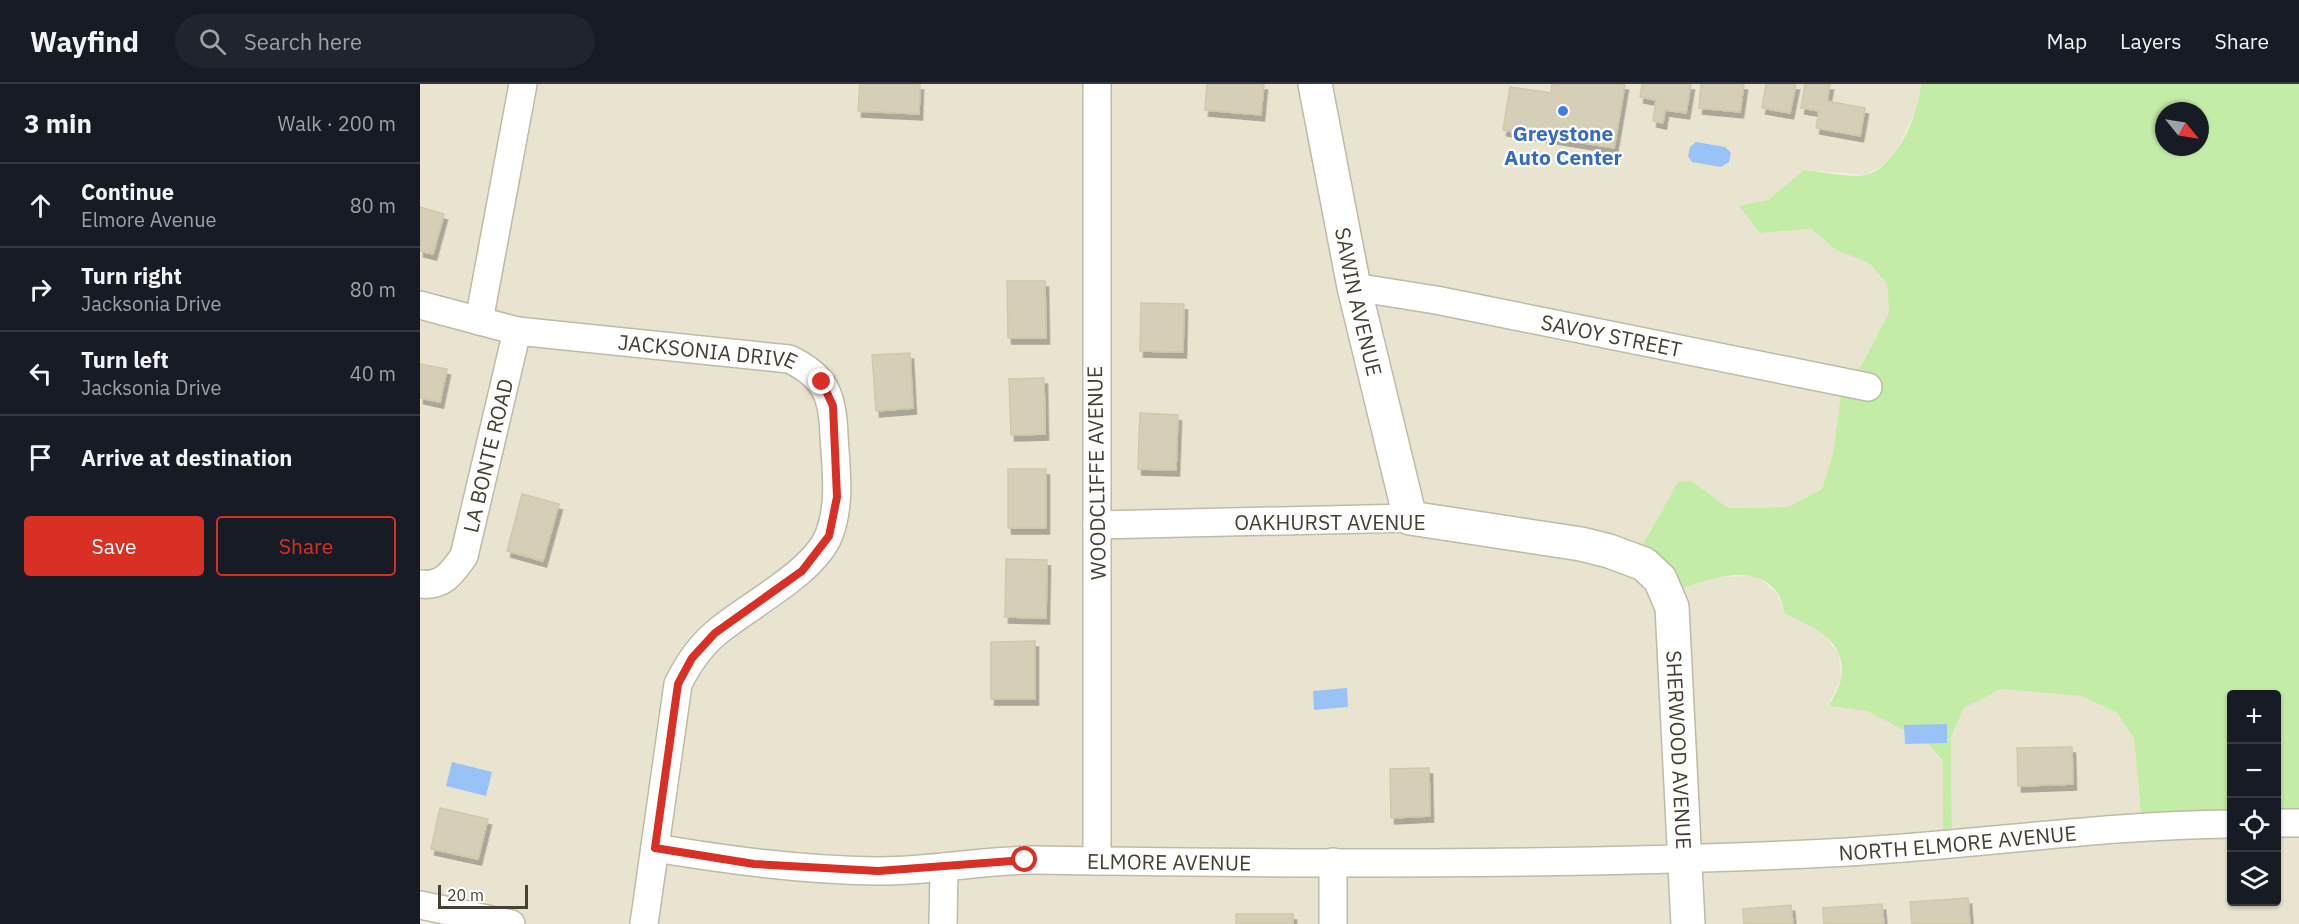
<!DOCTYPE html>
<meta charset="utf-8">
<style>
body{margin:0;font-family:"IBM Plex Sans",sans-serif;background:#20242c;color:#f1f3f6}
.controls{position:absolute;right:18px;bottom:18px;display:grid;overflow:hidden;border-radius:6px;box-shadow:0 2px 4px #0004}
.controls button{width:54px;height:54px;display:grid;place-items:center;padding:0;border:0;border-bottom:2px solid #363941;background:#171b24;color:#f1f3f6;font:30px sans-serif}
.compass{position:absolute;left:1735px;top:18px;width:54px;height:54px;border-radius:50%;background:#171b24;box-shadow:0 2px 4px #0004;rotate:120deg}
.scale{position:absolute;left:18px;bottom:15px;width:90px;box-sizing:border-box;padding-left:6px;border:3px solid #464133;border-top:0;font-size:16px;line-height:21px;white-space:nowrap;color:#464133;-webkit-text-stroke:4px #fff;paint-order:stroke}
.stop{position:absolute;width:18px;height:18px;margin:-14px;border:4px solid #d93025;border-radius:50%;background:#fff}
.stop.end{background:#d93025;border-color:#fff;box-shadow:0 2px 6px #0008}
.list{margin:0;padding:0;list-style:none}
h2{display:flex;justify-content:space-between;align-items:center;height:78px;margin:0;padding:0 24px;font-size:26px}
h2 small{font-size:20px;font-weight:400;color:#9ea1a6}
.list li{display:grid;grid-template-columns:39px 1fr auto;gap:18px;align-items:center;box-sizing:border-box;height:84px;padding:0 24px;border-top:2px solid #363941}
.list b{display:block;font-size:22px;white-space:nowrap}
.list p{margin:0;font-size:20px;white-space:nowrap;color:#9ea1a6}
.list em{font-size:20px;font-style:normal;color:#9ea1a6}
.actions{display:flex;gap:12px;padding:18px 24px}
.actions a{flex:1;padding:14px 0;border:2px solid #d93025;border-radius:6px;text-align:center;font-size:21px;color:#d93025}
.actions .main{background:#d93025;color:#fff}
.icon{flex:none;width:33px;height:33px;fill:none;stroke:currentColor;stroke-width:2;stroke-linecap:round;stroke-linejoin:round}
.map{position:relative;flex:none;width:1879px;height:840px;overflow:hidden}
header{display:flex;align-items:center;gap:36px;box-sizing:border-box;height:84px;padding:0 30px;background:#171b24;border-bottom:2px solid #363941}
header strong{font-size:28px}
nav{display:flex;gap:33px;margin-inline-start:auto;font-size:21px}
.search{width:420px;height:54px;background:#20242c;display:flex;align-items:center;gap:15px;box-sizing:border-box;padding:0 21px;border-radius:33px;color:#9ea1a6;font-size:22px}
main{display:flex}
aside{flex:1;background:#171b24}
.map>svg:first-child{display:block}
</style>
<header>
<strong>Wayfind</strong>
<div class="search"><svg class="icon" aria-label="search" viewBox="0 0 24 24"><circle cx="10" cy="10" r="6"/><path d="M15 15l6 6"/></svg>Search here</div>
<nav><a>Map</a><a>Layers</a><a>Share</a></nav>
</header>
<main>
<aside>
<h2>3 min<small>Walk · 200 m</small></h2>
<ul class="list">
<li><svg class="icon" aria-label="ahead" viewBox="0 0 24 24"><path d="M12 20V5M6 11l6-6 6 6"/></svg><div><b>Continue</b><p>Elmore Avenue</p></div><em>80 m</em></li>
<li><svg class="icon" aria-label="right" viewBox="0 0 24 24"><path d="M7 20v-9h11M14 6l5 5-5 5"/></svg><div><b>Turn right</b><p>Jacksonia Drive</p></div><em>80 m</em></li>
<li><svg class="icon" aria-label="left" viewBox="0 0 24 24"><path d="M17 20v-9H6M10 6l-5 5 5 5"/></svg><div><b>Turn left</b><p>Jacksonia Drive</p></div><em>40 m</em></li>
<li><svg class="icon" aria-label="arrive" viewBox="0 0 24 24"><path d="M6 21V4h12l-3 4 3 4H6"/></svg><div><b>Arrive at destination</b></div></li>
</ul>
<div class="actions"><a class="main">Save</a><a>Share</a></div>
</aside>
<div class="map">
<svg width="1879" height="840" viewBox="0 0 1879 840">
<defs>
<filter id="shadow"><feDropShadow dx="3.5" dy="6" stdDeviation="0" flood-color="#0004"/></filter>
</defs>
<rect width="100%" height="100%" fill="#f3f1e3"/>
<!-- residential -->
<polygon fill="#e8e4d0" points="0,0 1501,0 1500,17 1473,75 1446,91 1384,86 1348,116 1341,149 1391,145 1416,166 1449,179 1467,200 1469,228 1440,284 1423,294 1413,370 1402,405 1368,423 1307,424 1271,397 1240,514 1296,493 1337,492 1357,509 1365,530 1399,544 1419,570 1421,595 1409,621 1447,627 1506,658 1523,678 1532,757 1531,653 1544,624 1581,605 1662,612 1697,629 1714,654 1722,741 1811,736 1812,818 1856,818 1857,735 1879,734 1879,840 68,840 0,815"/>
<!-- green -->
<path fill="#c3eca7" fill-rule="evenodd" d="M1501 0H1879V734L1857 735 1856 610H1812L1811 736 1722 741 1714 654 1697 629 1662 612 1581 605 1544 624 1531 653 1532 757H1523V677L1506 658 1447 627 1409 622C1413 614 1419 604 1421 595 1428 557 1393 542 1365 530 1363 523 1361 514 1357 508 1329 473 1274 501 1241 514L1215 475 1258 398 1271 397 1308 424 1368 423 1402 405 1413 370 1423 294 1440 284 1469 228 1467 200 1449 179 1416 166 1391 145 1340 149 1319 122 1348 116 1384 86C1400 87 1431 94 1445 91 1477 85 1499 28 1501 0ZM1744 27H1780V63H1744Z"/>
<!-- water -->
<g fill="#99c2f7">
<polygon points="1276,58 1305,63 1311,69 1309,78 1301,83 1272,78 1268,72 1270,63"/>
<polygon points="927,604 928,623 894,626 893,607"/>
<polygon points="1527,640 1527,659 1485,660 1484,641"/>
<polygon points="32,678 72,688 66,712 26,702"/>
</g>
<!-- building -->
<g fill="#d6cfb7" stroke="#d1c8aa" stroke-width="1.5" filter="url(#shadow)">
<polygon points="440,0 500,0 499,30 438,27"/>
<polygon points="787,0 844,0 841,31 785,26"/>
<polygon points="1132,0 1205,0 1194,64 1083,46 1090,3 1131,9"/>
<polygon points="1222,0 1271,0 1266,29 1245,26 1243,39 1233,37 1236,16 1220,13"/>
<polygon points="1281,0 1324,0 1320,28 1279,24"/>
<polygon points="1346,0 1376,0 1370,29 1342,24"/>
<polygon points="1385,0 1410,0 1407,17 1445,24 1440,52 1396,44 1399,27 1381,24"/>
<polygon points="0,123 24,130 13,170 0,167"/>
<polygon points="587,197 625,197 626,254 588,254"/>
<polygon points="721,219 764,220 763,268 720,267"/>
<polygon points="490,269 493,324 456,327 452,271"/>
<polygon points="0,280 27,285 20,318 0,314"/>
<polygon points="624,294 625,350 591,351 589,295"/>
<polygon points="720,329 758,331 756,386 718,385"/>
<rect x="588" y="385" width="38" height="59"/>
<polygon points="102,410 139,420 123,477 87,467"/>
<polygon points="586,475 627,476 626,534 585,533"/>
<polygon points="615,557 615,615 571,615 571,558"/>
<polygon points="1652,663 1653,700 1598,702 1597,664"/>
<polygon points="1009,684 1010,732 971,734 970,685"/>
<polygon points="20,724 68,735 58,775 11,765"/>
<polygon points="1548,814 1550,840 1492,840 1490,818"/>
<polygon points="1462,820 1464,840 1404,840 1403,824"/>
<polygon points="1371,821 1373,840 1324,840 1323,825"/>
<rect x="816" y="830" width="57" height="10"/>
</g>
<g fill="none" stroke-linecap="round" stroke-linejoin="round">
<defs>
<g id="minor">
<polyline points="677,0 677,777"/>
<path id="s1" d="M934 203 1016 216 1448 303"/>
<path id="s2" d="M0 221 97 247 369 275C406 292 413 313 414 352 416 384 421 420 409 451 393 490 327 522 296 549 279 563 268 580 258 600L224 840"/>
<polyline points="59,237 103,0"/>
<polyline points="677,441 990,434"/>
<path id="s3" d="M0 500C23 503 32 489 44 472L97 247"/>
<polyline points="1856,739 1879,739"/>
<path id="s4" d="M235 764C308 776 381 786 456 787 509 788 561 776 614 776 879 780 1144 782 1408 769 1542 763 1677 741 1812 740"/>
<polyline points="913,778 913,840"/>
<polyline points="0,821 91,840"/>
<polyline points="523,840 524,783"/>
</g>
<g id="tertiary">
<path id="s5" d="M895 0 934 203 990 434 1161 460 1189 467 1224 480 1240 495 1252 523 1268 840"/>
</g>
</defs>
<!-- minor casing -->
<use href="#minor" stroke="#bfbaa5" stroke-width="30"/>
<!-- tertiary casing -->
<use href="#tertiary" stroke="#bfbaa5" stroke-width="36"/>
<!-- minor -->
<use href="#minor" stroke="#fff" stroke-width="27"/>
<!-- tertiary -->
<use href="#tertiary" stroke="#fff" stroke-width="33"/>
</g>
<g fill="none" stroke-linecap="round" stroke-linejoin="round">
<!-- route -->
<polyline stroke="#d93025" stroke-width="8" points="402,298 413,322 417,413 409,452 382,487 295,549 272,574 258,600 235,764 334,780 458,787 605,776"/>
</g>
<!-- markers -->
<circle fill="#3f7fe0" stroke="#fff" stroke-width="2" cx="1143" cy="27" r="6"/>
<g text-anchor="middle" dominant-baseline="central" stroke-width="4.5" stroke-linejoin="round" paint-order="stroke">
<!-- shop labels -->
<g font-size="21" font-weight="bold" fill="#366cbe" stroke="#fff">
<text x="1143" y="49">Greystone<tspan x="1143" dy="24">Auto Center</tspan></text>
</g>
<!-- street labels -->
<g font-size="21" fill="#464133" stroke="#fff">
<text stroke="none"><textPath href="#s5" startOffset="222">SAWIN AVENUE</textPath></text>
<text stroke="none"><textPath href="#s1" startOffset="262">SAVOY STREET</textPath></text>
<text stroke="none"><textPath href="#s2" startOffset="292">JACKSONIA DRIVE</textPath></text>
<text stroke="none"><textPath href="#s3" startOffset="159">LA BONTE ROAD</textPath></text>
<text transform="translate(676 389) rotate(-91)">WOODCLIFFE AVENUE</text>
<text x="910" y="438">OAKHURST AVENUE</text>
<text stroke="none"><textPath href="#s5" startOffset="879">SHERWOOD AVENUE</textPath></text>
<text stroke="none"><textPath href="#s4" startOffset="1305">NORTH ELMORE AVENUE</textPath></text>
<text stroke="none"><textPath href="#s4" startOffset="516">ELMORE AVENUE</textPath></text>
</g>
</g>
</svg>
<div class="controls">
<button>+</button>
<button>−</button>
<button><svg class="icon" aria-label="locate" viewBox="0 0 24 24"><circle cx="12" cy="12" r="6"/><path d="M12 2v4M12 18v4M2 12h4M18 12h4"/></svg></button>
<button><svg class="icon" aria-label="layers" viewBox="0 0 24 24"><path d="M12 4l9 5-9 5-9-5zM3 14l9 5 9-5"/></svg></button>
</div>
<svg class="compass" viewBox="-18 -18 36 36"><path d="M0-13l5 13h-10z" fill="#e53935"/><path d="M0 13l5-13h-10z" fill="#9ea1a6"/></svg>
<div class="scale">20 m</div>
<div class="stop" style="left:605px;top:776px"></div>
<div class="stop end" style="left:402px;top:298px"></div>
</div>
</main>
